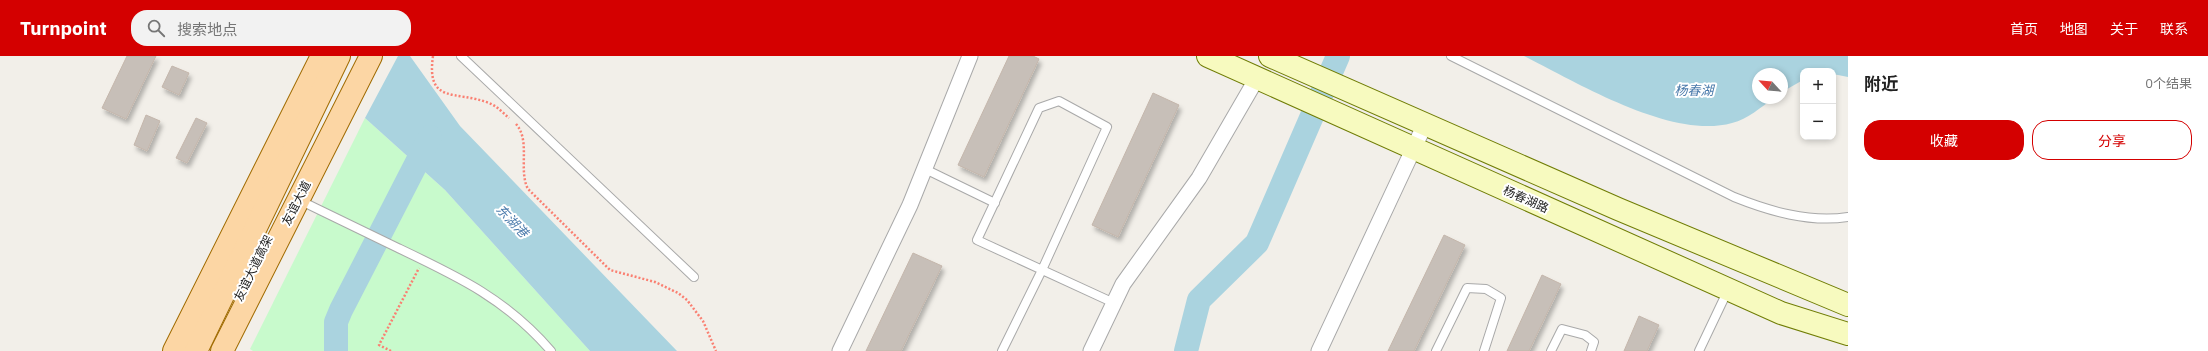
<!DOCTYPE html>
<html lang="zh">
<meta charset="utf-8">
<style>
body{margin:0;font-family:"IBM Plex Sans","Noto Sans SC",sans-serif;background:#f2f2f2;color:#222}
.controls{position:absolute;right:12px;top:12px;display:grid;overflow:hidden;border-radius:8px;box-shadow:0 2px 6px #0003}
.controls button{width:36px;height:36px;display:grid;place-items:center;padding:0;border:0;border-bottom:1px solid #e0e0e0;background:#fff;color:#222;font:20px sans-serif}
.compass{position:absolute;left:1752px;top:12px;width:36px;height:36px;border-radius:50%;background:#fff;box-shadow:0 2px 6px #0003;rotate:296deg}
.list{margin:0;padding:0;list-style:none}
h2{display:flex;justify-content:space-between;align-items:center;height:52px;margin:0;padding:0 16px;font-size:17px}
h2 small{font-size:13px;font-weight:400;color:#767676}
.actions{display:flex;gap:8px;padding:12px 16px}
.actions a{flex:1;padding:9px 0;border:1px solid #d40000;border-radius:16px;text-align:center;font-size:14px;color:#d40000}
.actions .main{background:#d40000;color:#fff}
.icon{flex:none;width:22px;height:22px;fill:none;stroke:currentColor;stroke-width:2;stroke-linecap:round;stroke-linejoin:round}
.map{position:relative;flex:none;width:1848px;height:295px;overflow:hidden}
header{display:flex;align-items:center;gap:24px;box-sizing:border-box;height:56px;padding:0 20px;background:#d40000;color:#fff}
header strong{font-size:19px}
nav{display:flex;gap:22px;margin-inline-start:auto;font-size:14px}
.search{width:280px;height:36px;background:#f2f2f2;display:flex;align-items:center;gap:10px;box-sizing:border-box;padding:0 14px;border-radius:16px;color:#767676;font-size:15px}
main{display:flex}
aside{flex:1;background:#fff}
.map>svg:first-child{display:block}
</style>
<header>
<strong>Turnpoint</strong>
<div class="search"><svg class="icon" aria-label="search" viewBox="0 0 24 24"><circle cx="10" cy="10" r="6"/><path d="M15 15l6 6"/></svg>搜索地点</div>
<nav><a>首页</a><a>地图</a><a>关于</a><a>联系</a></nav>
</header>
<main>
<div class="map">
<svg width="1848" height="295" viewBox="0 0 1848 295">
<defs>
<filter id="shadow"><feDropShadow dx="2.5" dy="4.5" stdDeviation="2" flood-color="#0004"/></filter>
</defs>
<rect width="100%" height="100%" fill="#f2efe9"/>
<!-- park -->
<polygon fill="#c8facc" points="365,62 445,134 590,295 253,295 250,293"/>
<!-- water -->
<g fill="#aad3df">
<polygon points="398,0 410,0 460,70 677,295 590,295 445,134 365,62"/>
<path d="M1524 0H1848V21L1833 18V15H1803V24L1782 36V18H1758V42H1774C1761 51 1748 63 1732 67 1672 84 1578 27 1524 0Z"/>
</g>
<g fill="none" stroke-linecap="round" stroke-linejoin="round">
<!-- river -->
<g stroke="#aad3df" stroke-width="24">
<polyline points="336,295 336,266 341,254 430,81"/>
<polyline points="1186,295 1199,244 1257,187 1338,0"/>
</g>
</g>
<!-- building -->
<g fill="#c7bfb8" stroke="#c4b6ab" filter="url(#shadow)">
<polygon points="127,0 156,0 126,63 102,52"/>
<polygon points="1009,0 1033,0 1039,3 984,121 958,109"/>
<polygon points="172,10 189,17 179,39 162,31"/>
<polygon points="1153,37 1179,49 1118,181 1092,169"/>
<polygon points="146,59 160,65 147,95 134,89"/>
<polygon points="196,62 207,67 187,107 176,102"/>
<polygon points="1444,179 1465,189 1414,295 1388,295"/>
<polygon points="913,197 942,210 901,295 866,295"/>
<polygon points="1542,219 1561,228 1529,295 1507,295"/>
<polygon points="1639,260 1659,269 1647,295 1624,295"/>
</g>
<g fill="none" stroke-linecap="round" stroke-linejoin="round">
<defs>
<g id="service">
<polyline points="461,0 694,221"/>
<path d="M1451 0 1734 141C1769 155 1809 167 1848 161"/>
<polyline points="925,113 995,147"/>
<path d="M299 144C332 160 365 176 398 192 459 221 506 243 551 295"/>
<polyline points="1002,295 1042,214 1107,71 1059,45 1039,52 977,184 1114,247"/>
<polyline points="1436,295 1467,232 1486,233 1501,242 1484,295"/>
<polyline points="1551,295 1562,273 1585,279 1594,286 1591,295"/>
<polyline points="1699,295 1728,234"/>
</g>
<g id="minor">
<polyline points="840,295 910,149 970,0"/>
<polyline points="1091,295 1123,228 1199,122 1257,22"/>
<polyline points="1319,295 1425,68"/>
</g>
<g id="secondary">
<polyline points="1208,0 1781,257 1848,278"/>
<polyline points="1270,0 1618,153 1848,249"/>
</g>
<g id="primary">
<polyline points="174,295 322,0"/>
<polyline points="196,295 339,0"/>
<polyline points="222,295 371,0"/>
</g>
</defs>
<!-- service casing -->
<use href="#service" stroke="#a9a9a9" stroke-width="10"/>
<!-- minor casing -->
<use href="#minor" stroke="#a9a9a9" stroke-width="17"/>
<!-- secondary casing -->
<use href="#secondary" stroke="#707d05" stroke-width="24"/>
<!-- primary casing -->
<use href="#primary" stroke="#a06b00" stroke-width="24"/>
<!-- path -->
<g stroke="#fa8072" stroke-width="2.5" stroke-dasharray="2 2" stroke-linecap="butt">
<path d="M433 0C426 49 456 34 489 47 497 50 503 57 509 62"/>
<path d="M516 68C531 85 518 114 528 133L610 214 655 226 678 237 687 244 703 265 716 295"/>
<polyline points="391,295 379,289 419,212"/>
</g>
<!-- service -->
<use href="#service" stroke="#fff" stroke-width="8"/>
<!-- minor -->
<use href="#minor" stroke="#fff" stroke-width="15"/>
<!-- secondary -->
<use href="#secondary" stroke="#f7fabf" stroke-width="22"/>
<!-- primary -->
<use href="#primary" stroke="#fcd6a4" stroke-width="22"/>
</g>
<g text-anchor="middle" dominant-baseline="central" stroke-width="4" stroke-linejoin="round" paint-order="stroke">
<!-- street labels -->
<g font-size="12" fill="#222" stroke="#fff">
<text transform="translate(1526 143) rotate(24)">杨春湖路</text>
<text transform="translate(296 147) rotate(-63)">友谊大道</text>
<text transform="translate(253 212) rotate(-64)">友谊大道高架</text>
</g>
<!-- water labels -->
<g font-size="13" font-style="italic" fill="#4a7aab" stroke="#fff">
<text x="1694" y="34">杨春湖</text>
<text transform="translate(512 165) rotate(46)">东湖港</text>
</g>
</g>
</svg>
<div class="controls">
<button>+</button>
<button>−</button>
</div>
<svg class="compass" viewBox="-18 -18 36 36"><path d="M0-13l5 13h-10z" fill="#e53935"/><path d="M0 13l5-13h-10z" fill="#767676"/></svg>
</div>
<aside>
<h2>附近<small>0个结果</small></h2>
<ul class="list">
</ul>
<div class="actions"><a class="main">收藏</a><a>分享</a></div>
</aside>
</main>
